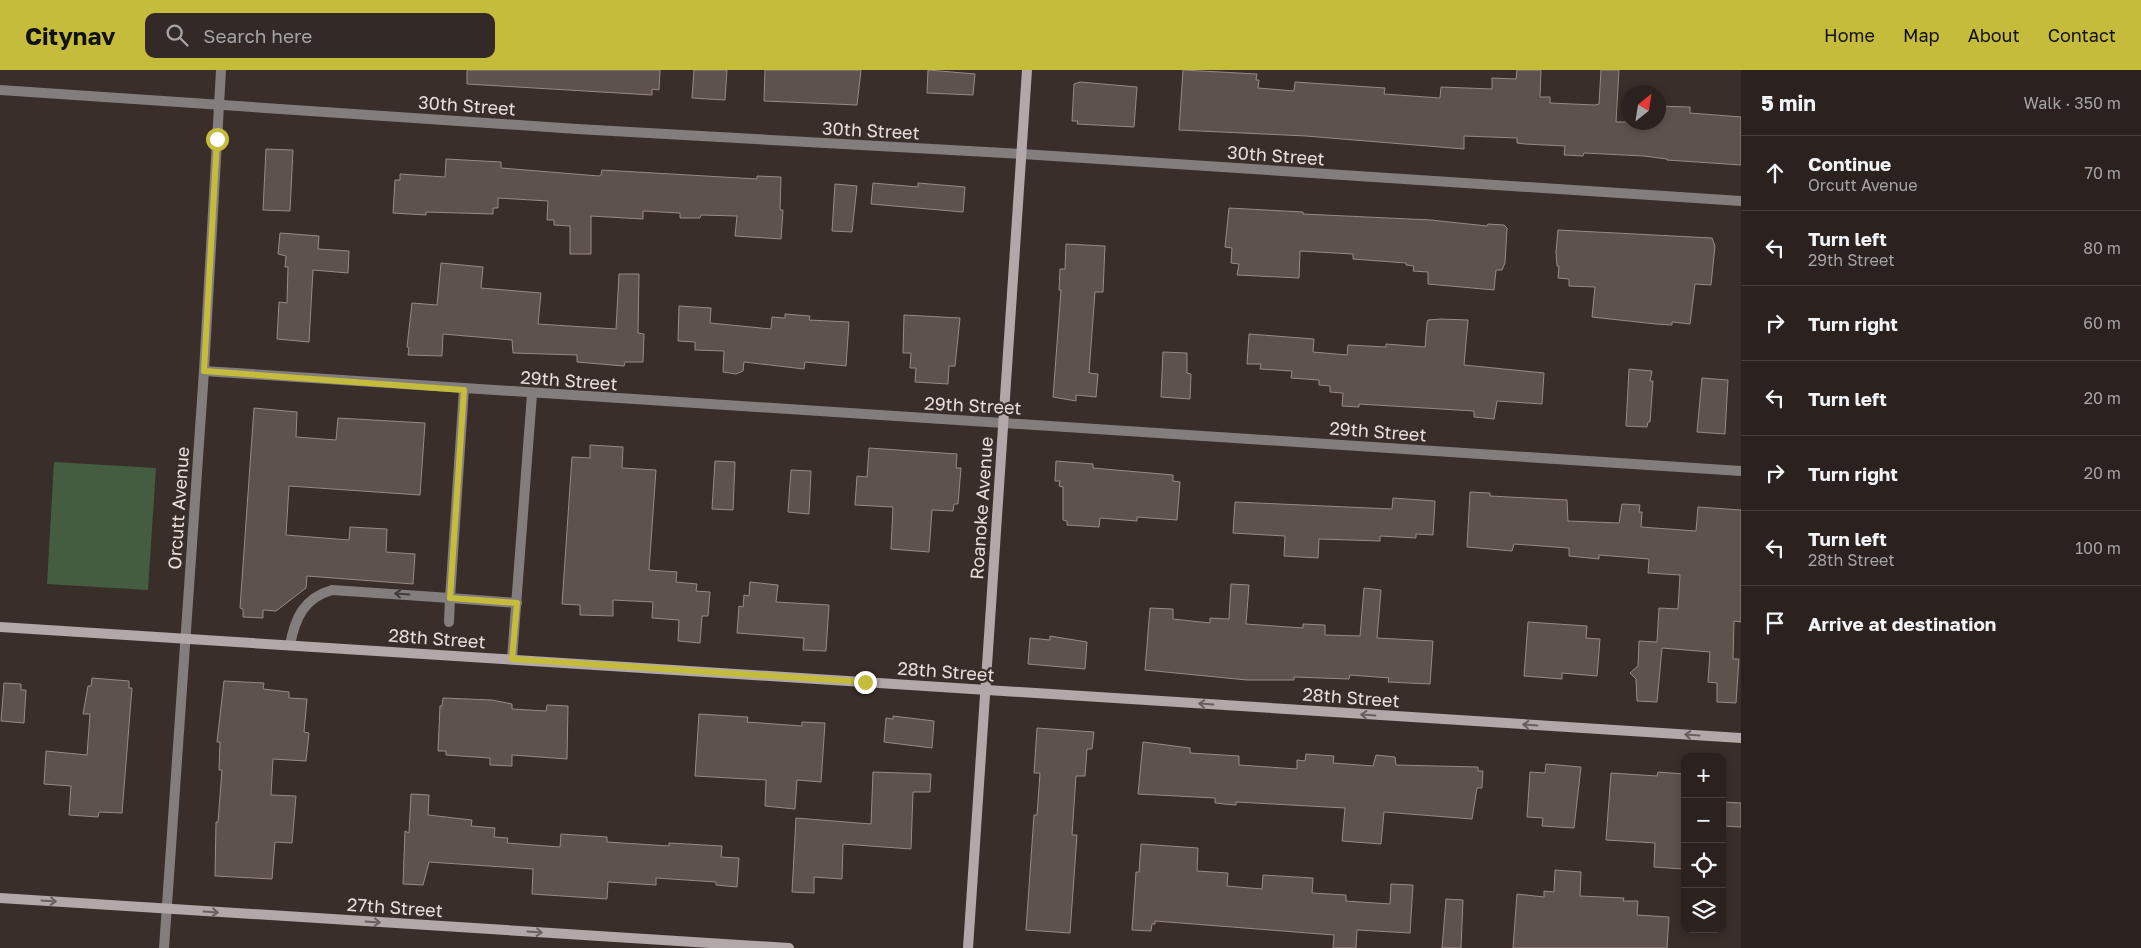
<!DOCTYPE html>
<meta charset="utf-8">
<style>
body{margin:0;font-family:"Golos Text",sans-serif;background:#332a28;color:#f1f3f6}
.controls{position:absolute;right:15px;bottom:15px;display:grid;overflow:hidden;border-radius:10px;box-shadow:0 2px 8px #0003}
.controls button{width:45px;height:45px;display:grid;place-items:center;padding:0;border:0;border-bottom:1px solid #473f3d;background:#2b221f;color:#f1f3f6;font:25px sans-serif}
.compass{position:absolute;left:1621px;top:15px;width:45px;height:45px;border-radius:50%;background:#2b221f;box-shadow:0 2px 8px #0003;rotate:30deg}
.stop{position:absolute;width:15px;height:15px;margin:-11px;border:4px solid #c6bc3c;border-radius:50%;background:#fff}
.stop.end{background:#c6bc3c;border-color:#fff;box-shadow:0 1px 5px #0008}
.list{margin:0;padding:0;list-style:none}
h2{display:flex;justify-content:space-between;align-items:center;height:65px;margin:0;padding:0 20px;font-size:21px}
h2 small{font-size:16px;font-weight:400;color:#a6a4a4}
.list li{display:grid;grid-template-columns:32px 1fr auto;gap:15px;align-items:center;box-sizing:border-box;height:75px;padding:0 20px;border-top:1px solid #473f3d}
.list b{display:block;font-size:19px;white-space:nowrap}
.list p{margin:0;font-size:16px;white-space:nowrap;color:#a6a4a4}
.list em{font-size:16px;font-style:normal;color:#a6a4a4}
.icon{flex:none;width:28px;height:28px;fill:none;stroke:currentColor;stroke-width:2;stroke-linecap:round;stroke-linejoin:round}
.map{position:relative;flex:none;width:1741px;height:878px;overflow:hidden}
header{display:flex;align-items:center;gap:30px;box-sizing:border-box;height:70px;padding:0 25px;background:#c6bc3c;color:#111}
header strong{font-size:24px}
nav{display:flex;gap:28px;margin-inline-start:auto;font-size:18px}
.search{width:350px;height:45px;background:#332a28;display:flex;align-items:center;gap:12px;box-sizing:border-box;padding:0 18px;border-radius:10px;color:#a6a4a4;font-size:19px}
main{display:flex}
aside{flex:1;background:#2b221f}
.map>svg:first-child{display:block}
</style>
<header>
<strong>Citynav</strong>
<div class="search"><svg class="icon" aria-label="search" viewBox="0 0 24 24"><circle cx="10" cy="10" r="6"/><path d="M15 15l6 6"/></svg>Search here</div>
<nav><a>Home</a><a>Map</a><a>About</a><a>Contact</a></nav>
</header>
<main>
<div class="map">
<svg width="1741" height="878" viewBox="0 0 1741 878">
<rect width="100%" height="100%" fill="#392e29"/>
<!-- green -->
<polygon fill="#445d40" points="54,392 156,398 148,520 47,514"/>
<!-- building -->
<g fill="#5e524d" stroke="#988b86">
<polygon points="467,0 660,0 659,20 652,19 652,25 467,14"/>
<polygon points="694,0 727,0 725,30 692,28"/>
<polygon points="765,0 861,0 857,35 764,31"/>
<polygon points="928,0 975,4 973,25 927,23"/>
<polygon points="1183,0 1257,4 1256,10 1259,10 1258,18 1294,21 1295,12 1385,18 1384,24 1440,28 1441,17 1492,19 1492,8 1516,9 1517,0 1541,0 1540,27 1550,27 1550,33 1595,35 1599,34 1601,0 1619,0 1616,52 1658,52 1658,36 1690,37 1690,43 1741,47 1741,95 1667,90 1667,89 1644,86 1584,83 1583,86 1564,85 1565,76 1525,74 1517,73 1517,68 1464,66 1464,79 1306,66 1179,60"/>
<polygon points="1080,12 1137,17 1134,57 1077,54 1078,51 1072,51 1074,14"/>
<polygon points="266,79 293,80 290,141 263,140"/>
<polygon points="446,89 501,92 501,98 599,106 601,105 602,100 757,109 757,106 781,107 780,140 783,140 781,169 735,166 737,146 701,145 700,148 680,148 680,143 643,141 643,149 591,146 591,184 570,184 570,156 554,155 554,150 547,150 548,131 498,128 498,138 493,138 493,144 426,142 426,145 393,143 395,110 400,110 400,104 445,107"/>
<polygon points="873,113 918,117 918,113 965,117 963,142 871,134"/>
<polygon points="835,114 857,116 852,162 832,161"/>
<polygon points="1229,138 1303,142 1303,144 1431,150 1487,156 1488,154 1504,155 1507,158 1505,193 1502,200 1496,200 1494,220 1428,214 1428,202 1413,201 1414,196 1406,195 1406,193 1353,189 1353,184 1300,181 1299,208 1237,205 1239,194 1231,193 1232,178 1225,177"/>
<polygon points="1558,160 1712,168 1715,176 1711,215 1695,214 1690,254 1672,252 1672,255 1656,254 1592,247 1595,217 1569,216 1569,209 1558,208 1559,196 1557,196 1556,182"/>
<polygon points="280,163 319,166 318,179 349,181 348,203 313,200 309,272 277,269 279,232 287,233 288,197 285,197 286,186 278,184"/>
<polygon points="1066,174 1105,176 1103,222 1095,222 1089,303 1098,304 1096,327 1076,325 1076,331 1053,327 1061,220 1059,220 1060,199 1065,199"/>
<polygon points="441,193 483,197 481,218 541,223 538,254 616,259 619,204 639,204 638,263 644,264 643,292 625,292 624,296 577,292 577,285 513,283 512,270 443,264 442,286 408,285 409,278 407,277 412,233 437,235"/>
<polygon points="679,236 711,238 710,253 771,259 772,247 785,248 785,244 810,246 809,250 849,252 846,296 805,292 804,299 744,292 743,301 736,304 723,302 724,281 695,280 695,272 678,271"/>
<polygon points="904,245 960,248 955,296 949,296 948,314 915,312 916,298 910,298 911,283 903,283"/>
<polygon points="1441,249 1468,250 1464,295 1544,303 1542,334 1497,331 1494,349 1474,347 1474,341 1359,334 1359,337 1342,336 1343,323 1330,322 1330,316 1319,315 1319,310 1291,308 1292,301 1260,299 1261,294 1247,294 1249,264 1314,269 1313,282 1347,285 1348,275 1386,277 1386,274 1425,277 1427,253 1428,250"/>
<polygon points="1163,282 1187,283 1187,303 1191,304 1190,329 1161,327"/>
<polygon points="1629,299 1652,301 1650,311 1653,311 1650,352 1648,352 1647,357 1626,356"/>
<polygon points="1702,308 1728,310 1725,364 1697,362"/>
<polygon points="254,338 297,342 296,367 336,370 338,348 425,353 420,425 289,416 286,465 349,470 350,457 387,459 386,482 415,484 413,514 307,506 306,518 276,541 263,540 263,548 243,547 243,539 240,538"/>
<polygon points="590,375 623,377 622,398 656,400 649,500 677,502 676,512 697,514 696,521 710,522 708,546 702,546 700,573 678,571 679,550 652,548 653,532 613,530 613,546 580,545 580,535 562,534 572,387 590,388"/>
<polygon points="869,378 957,384 956,398 961,398 958,434 954,434 953,441 932,440 929,482 891,479 893,437 855,435 857,406 867,407"/>
<polygon points="715,391 735,392 733,440 712,439"/>
<polygon points="1056,391 1093,394 1093,398 1173,405 1173,411 1180,412 1177,450 1137,447 1137,451 1100,448 1099,457 1067,455 1067,451 1063,450 1063,417 1059,416 1060,411 1055,411"/>
<polygon points="791,400 811,401 809,444 788,442"/>
<polygon points="1470,422 1490,423 1490,426 1567,430 1568,451 1619,453 1622,434 1640,435 1639,442 1642,442 1641,457 1696,461 1698,437 1741,440 1741,552 1734,551 1733,589 1739,589 1736,633 1717,632 1717,613 1708,612 1710,582 1662,578 1657,632 1637,631 1636,609 1630,603 1638,596 1639,571 1657,572 1659,538 1678,539 1680,505 1648,503 1649,489 1599,485 1599,489 1569,486 1569,478 1514,474 1512,481 1467,477"/>
<polygon points="1393,428 1435,431 1433,465 1416,464 1416,468 1380,466 1380,471 1319,469 1318,488 1284,486 1285,466 1233,463 1235,432 1392,439"/>
<polygon points="750,512 778,515 776,532 829,535 826,581 803,580 804,568 737,563 739,536 743,537 744,525 749,526"/>
<polygon points="1231,514 1249,515 1246,554 1303,558 1303,554 1325,555 1325,565 1360,566 1364,518 1381,520 1377,568 1433,571 1430,614 1388,612 1389,608 1350,605 1349,609 1294,607 1294,610 1247,610 1145,600 1150,538 1173,539 1173,549 1210,553 1210,548 1229,549"/>
<polygon points="1528,552 1587,556 1586,568 1600,569 1597,606 1562,603 1562,609 1524,606"/>
<polygon points="1050,566 1087,572 1085,599 1028,594 1030,568 1050,570"/>
<polygon points="92,608 129,611 129,618 132,618 122,743 99,742 98,747 69,745 71,716 44,714 46,681 87,685 90,644 83,644 88,616 91,616"/>
<polygon points="224,611 264,613 263,619 289,622 289,628 307,629 304,662 309,663 306,691 273,689 271,725 296,726 292,773 275,772 272,809 215,806 216,752 218,752 222,700 219,700 220,672 217,672"/>
<polygon points="4,613 21,614 21,620 26,620 24,653 1,651"/>
<polygon points="443,628 492,630 512,634 512,639 546,641 547,635 568,636 567,689 512,685 512,696 490,695 490,688 446,685 446,681 438,681 440,636 442,636"/>
<polygon points="699,644 748,647 747,652 802,656 802,652 825,653 821,712 797,710 795,739 765,736 766,710 695,706"/>
<polygon points="893,646 934,651 932,678 884,672 886,648 893,649"/>
<polygon points="1037,658 1094,662 1092,679 1087,679 1085,706 1076,706 1072,765 1077,765 1070,863 1026,860 1034,745 1037,745 1040,703 1034,703"/>
<polygon points="1143,672 1190,678 1190,683 1239,686 1239,695 1297,699 1297,690 1305,691 1306,684 1334,686 1333,693 1373,696 1376,685 1395,687 1396,695 1478,697 1478,701 1483,701 1482,718 1477,718 1472,749 1384,742 1381,774 1342,771 1345,738 1236,732 1236,735 1224,734 1215,733 1215,728 1138,724"/>
<polygon points="1546,694 1581,697 1574,758 1542,756 1543,748 1527,747 1530,702 1545,703"/>
<polygon points="873,702 931,704 930,722 913,722 911,779 843,774 842,809 814,807 814,823 792,822 796,748 871,754"/>
<polygon points="1658,702 1685,704 1683,799 1654,797 1655,773 1606,770 1611,703 1657,706"/>
<polygon points="411,724 429,725 428,745 472,750 471,756 495,758 494,767 508,768 507,773 560,777 561,764 607,767 607,772 669,776 669,773 722,776 721,787 739,788 737,817 716,815 716,812 656,808 656,815 608,812 607,829 532,824 533,799 429,792 423,815 403,814 405,761 409,763"/>
<polygon points="1722,732 1741,733 1741,757 1722,756"/>
<polygon points="1141,774 1198,778 1197,801 1228,803 1227,816 1262,819 1263,805 1313,808 1312,823 1346,825 1346,831 1390,834 1391,814 1413,815 1410,863 1357,860 1356,878 1333,878 1334,865 1155,851 1155,854 1152,854 1151,861 1132,860 1136,802 1139,802"/>
<polygon points="1555,800 1581,802 1580,826 1624,828 1623,831 1638,831 1637,845 1669,847 1667,878 1513,878 1517,824 1544,827 1544,821 1554,822"/>
<polygon points="1446,829 1463,830 1461,878 1442,878"/>
</g>
<g fill="none" stroke-linecap="round" stroke-linejoin="round">
<!-- lane -->
<g stroke="#837d7e" stroke-width="10">
<polyline points="464,319 450,528 517,533"/>
<path d="M290 575C295 548 304 528 332 520L450 528 449 552"/>
<polyline points="512,589 532,324"/>
</g>
<!-- street -->
<g stroke="#837d7e" stroke-width="10">
<polyline points="0,20 577,59 1022,84 1741,131"/>
<polyline points="204,301 1741,401"/>
<polyline points="164,878 204,301 221,0"/>
</g>
<!-- secondary -->
<g stroke="#b2a8aa" stroke-width="10">
<polyline points="0,557 1741,668"/>
<polyline points="0,828 789,878"/>
<polyline points="968,878 1027,0"/>
</g>
</g>
<!-- one-way arrows -->
<defs><path id="oneway-shaft" d="M-6 0H5M1.5-3L5.5 0L1.5 3" fill="none" stroke-width="1.6" stroke-linecap="round" stroke-linejoin="round" transform="scale(1.25)"/></defs>
<use stroke="#443a36" href="#oneway-shaft" transform="translate(402 524) rotate(-176)"/>
<g stroke="#695f5d">
<use href="#oneway-shaft" transform="translate(1206 634) rotate(-176)"/>
<use href="#oneway-shaft" transform="translate(1368 645) rotate(-176)"/>
<use href="#oneway-shaft" transform="translate(1530 655) rotate(-176)"/>
<use href="#oneway-shaft" transform="translate(1692 665) rotate(-176)"/>
<use href="#oneway-shaft" transform="translate(49 831) rotate(4)"/>
<use href="#oneway-shaft" transform="translate(211 842) rotate(4)"/>
<use href="#oneway-shaft" transform="translate(373 852) rotate(4)"/>
<use href="#oneway-shaft" transform="translate(535 862) rotate(4)"/>
</g>
<g fill="none" stroke-linecap="round" stroke-linejoin="round">
<!-- route -->
<polyline stroke="#c6bc3c" stroke-width="6" points="217,69 204,301 464,320 450,528 517,533 512,589 865,612"/>
</g>
<g text-anchor="middle" dominant-baseline="central" stroke-width="4.5" stroke-linejoin="round" paint-order="stroke">
<!-- street labels -->
<g font-size="18" fill="#e7dfdc" stroke="#392e29">
<text transform="translate(467 35) rotate(4)">30th Street</text>
<text transform="translate(871 60) rotate(3)">30th Street</text>
<text transform="translate(1276 85) rotate(4)">30th Street</text>
<text transform="translate(569 310) rotate(4)">29th Street</text>
<text transform="translate(973 335) rotate(3)">29th Street</text>
<text transform="translate(1378 361) rotate(4)">29th Street</text>
<text transform="translate(178 438) rotate(-86)">Orcutt Avenue</text>
<text transform="translate(981 438) rotate(-86)">Roanoke Avenue</text>
<text transform="translate(437 568) rotate(4)">28th Street</text>
<text transform="translate(946 601) rotate(4)">28th Street</text>
<text transform="translate(1351 627) rotate(4)">28th Street</text>
<text transform="translate(395 837) rotate(4)">27th Street</text>
</g>
</g>
</svg>
<div class="controls">
<button>+</button>
<button>−</button>
<button><svg class="icon" aria-label="locate" viewBox="0 0 24 24"><circle cx="12" cy="12" r="6"/><path d="M12 2v4M12 18v4M2 12h4M18 12h4"/></svg></button>
<button><svg class="icon" aria-label="layers" viewBox="0 0 24 24"><path d="M12 4l9 5-9 5-9-5zM3 14l9 5 9-5"/></svg></button>
</div>
<svg class="compass" viewBox="-18 -18 36 36"><path d="M0-13l5 13h-10z" fill="#e53935"/><path d="M0 13l5-13h-10z" fill="#a6a4a4"/></svg>
<div class="stop" style="left:217px;top:69px"></div>
<div class="stop end" style="left:865px;top:612px"></div>
</div>
<aside>
<h2>5 min<small>Walk · 350 m</small></h2>
<ul class="list">
<li><svg class="icon" aria-label="ahead" viewBox="0 0 24 24"><path d="M12 20V5M6 11l6-6 6 6"/></svg><div><b>Continue</b><p>Orcutt Avenue</p></div><em>70 m</em></li>
<li><svg class="icon" aria-label="left" viewBox="0 0 24 24"><path d="M17 20v-9H6M10 6l-5 5 5 5"/></svg><div><b>Turn left</b><p>29th Street</p></div><em>80 m</em></li>
<li><svg class="icon" aria-label="right" viewBox="0 0 24 24"><path d="M7 20v-9h11M14 6l5 5-5 5"/></svg><div><b>Turn right</b></div><em>60 m</em></li>
<li><svg class="icon" aria-label="left" viewBox="0 0 24 24"><path d="M17 20v-9H6M10 6l-5 5 5 5"/></svg><div><b>Turn left</b></div><em>20 m</em></li>
<li><svg class="icon" aria-label="right" viewBox="0 0 24 24"><path d="M7 20v-9h11M14 6l5 5-5 5"/></svg><div><b>Turn right</b></div><em>20 m</em></li>
<li><svg class="icon" aria-label="left" viewBox="0 0 24 24"><path d="M17 20v-9H6M10 6l-5 5 5 5"/></svg><div><b>Turn left</b><p>28th Street</p></div><em>100 m</em></li>
<li><svg class="icon" aria-label="arrive" viewBox="0 0 24 24"><path d="M6 21V4h12l-3 4 3 4H6"/></svg><div><b>Arrive at destination</b></div></li>
</ul>
</aside>
</main>
